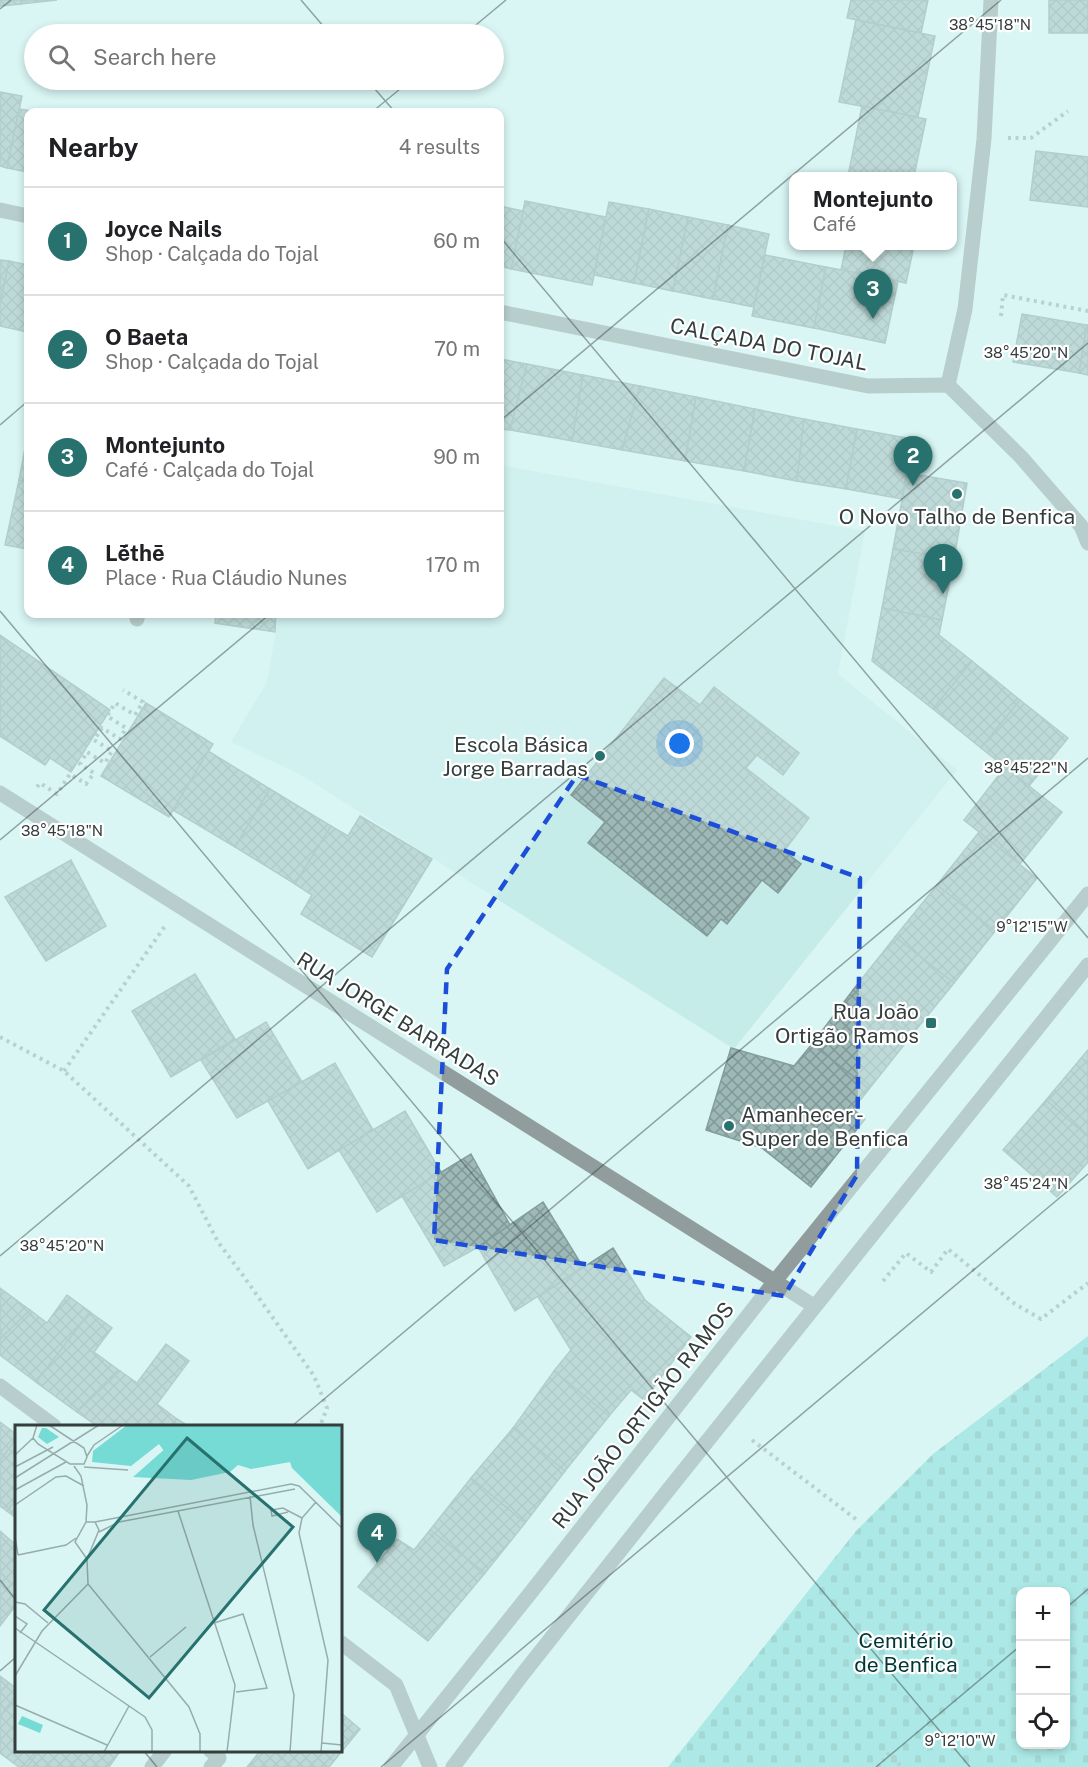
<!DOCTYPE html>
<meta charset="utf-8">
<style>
body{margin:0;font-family:"Public Sans",sans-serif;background:#f6f6f6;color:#202124}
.controls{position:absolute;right:18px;bottom:18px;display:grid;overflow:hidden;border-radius:12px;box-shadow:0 3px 9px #0003}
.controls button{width:54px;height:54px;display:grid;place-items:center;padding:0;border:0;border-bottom:2px solid #e0e0e0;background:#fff;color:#202124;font:30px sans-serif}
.you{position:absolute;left:680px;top:744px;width:21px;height:21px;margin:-15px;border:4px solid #fff;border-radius:50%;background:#1a73e8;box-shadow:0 0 0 9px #1a73e833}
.badge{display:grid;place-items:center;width:39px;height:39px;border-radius:50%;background:#27716e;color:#fff;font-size:20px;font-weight:700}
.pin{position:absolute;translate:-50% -50px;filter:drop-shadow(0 2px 3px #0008)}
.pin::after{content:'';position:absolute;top:32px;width:21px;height:18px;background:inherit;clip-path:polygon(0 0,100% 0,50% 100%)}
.popup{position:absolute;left:789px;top:172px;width:168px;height:78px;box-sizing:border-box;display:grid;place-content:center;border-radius:12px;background:#fff;filter:drop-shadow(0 2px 4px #0005);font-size:20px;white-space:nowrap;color:#757577}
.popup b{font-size:22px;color:#202124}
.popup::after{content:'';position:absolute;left:50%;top:100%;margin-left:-12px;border:12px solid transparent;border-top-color:#fff}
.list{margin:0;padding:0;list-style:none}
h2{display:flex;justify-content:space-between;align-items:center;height:78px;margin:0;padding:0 24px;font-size:26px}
h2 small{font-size:20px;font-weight:400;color:#757577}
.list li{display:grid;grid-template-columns:39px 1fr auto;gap:18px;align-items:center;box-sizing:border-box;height:108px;padding:0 24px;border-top:2px solid #e0e0e0}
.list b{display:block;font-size:22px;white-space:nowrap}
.list p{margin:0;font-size:20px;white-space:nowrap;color:#757577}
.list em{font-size:20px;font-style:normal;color:#757577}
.icon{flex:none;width:33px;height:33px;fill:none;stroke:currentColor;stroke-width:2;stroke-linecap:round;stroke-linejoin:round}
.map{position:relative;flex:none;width:1088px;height:1767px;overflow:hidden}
.search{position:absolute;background:#fff;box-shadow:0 3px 9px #0003;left:24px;top:24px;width:480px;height:66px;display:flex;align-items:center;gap:15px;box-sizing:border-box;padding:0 21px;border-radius:33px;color:#757577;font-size:22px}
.panel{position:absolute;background:#fff;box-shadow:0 3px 9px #0003;left:24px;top:108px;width:480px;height:510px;border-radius:12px}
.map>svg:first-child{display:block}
</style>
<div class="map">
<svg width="1088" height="1767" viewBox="0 0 1088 1767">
<defs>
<pattern id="cemetery-stones" width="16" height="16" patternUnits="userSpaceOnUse" patternTransform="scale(1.5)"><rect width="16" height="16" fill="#76dad5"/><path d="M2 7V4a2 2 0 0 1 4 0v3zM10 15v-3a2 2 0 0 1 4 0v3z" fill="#61b2ae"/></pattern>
<pattern id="building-cross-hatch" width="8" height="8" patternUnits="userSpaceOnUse" patternTransform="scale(1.5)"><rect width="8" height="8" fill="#9db9b7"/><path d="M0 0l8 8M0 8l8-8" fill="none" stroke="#819896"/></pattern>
</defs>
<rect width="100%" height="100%" fill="#d9f6f4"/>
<!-- built -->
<polygon fill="#c5ece9" points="500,465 865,531 838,674 957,770 734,1049 301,775 231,742 267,682 279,614 500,614"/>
<!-- cemetery -->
<path fill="url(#cemetery-stones)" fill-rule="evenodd" d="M1088 1336V1767H668L856 1531 933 1454ZM1020 1592H1066V1744H1020Z"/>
<!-- building -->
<g fill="url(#building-cross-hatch)" stroke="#829d9b" stroke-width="1.5">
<polygon points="0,0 21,0 21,4 0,6"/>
<polygon points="21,0 57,0 21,4"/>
<polygon points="851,0 928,0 921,33 847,18"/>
<rect x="1049" y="0" width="39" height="33"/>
<polygon points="856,20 935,36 918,117 839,102"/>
<polygon points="0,92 22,96 7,168 0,166"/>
<polygon points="862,106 926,119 914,176 848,176"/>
<polygon points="19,109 38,112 28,112 28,172 7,168"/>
<polygon points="1036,151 1088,157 1088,207 1030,200"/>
<polygon points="525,201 606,217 592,285 511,269"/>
<polygon points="609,202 649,209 634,283 594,275"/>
<polygon points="500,206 523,211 511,269 500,266"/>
<polygon points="649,209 688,217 673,291 634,283"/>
<polygon points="688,217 728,225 713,299 673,291"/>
<polygon points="728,225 769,234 754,307 713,299"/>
<polygon points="846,246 914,246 906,283 841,270"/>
<polygon points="765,255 826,267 814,328 752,316"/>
<polygon points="0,260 9,261 0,305"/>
<polygon points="9,261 28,265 28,332 0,326 0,305"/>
<polygon points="826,267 898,281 885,343 814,328"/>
<polygon points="1022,314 1087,325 1079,373 1013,362"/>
<polygon points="1087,325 1088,325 1088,375 1079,373"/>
<polygon points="500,359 527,364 510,430 500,429"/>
<polygon points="527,364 583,375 572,441 510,430"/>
<polygon points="583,375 640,386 622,450 572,441"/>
<polygon points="640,386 696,397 685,461 622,450"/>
<polygon points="696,397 755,409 744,471 685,461"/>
<polygon points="755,409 804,419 797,481 744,471"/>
<polygon points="804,419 857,429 846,489 797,481"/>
<polygon points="857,429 913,439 902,499 846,489"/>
<polygon points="28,433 28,482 19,480"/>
<polygon points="907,473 967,483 954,559 893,549"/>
<polygon points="19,480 28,482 28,549 5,545"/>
<polygon points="893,549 954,559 942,620 882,608"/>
<polygon points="882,608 942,620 939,635 972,661 933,709 872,661"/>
<polygon points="216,614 276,614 275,632 215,623"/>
<polygon points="0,635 110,710 71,772 50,758 45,765 0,736"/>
<polygon points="972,661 1020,700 981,748 933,709"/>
<polygon points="664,678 700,705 714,687 799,753 783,775 757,755 746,768 809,818 784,851 801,864 778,893 762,880 727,924 721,919 707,936 588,843 605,822 571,795"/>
<polygon points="1020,700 1068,738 1029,786 981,748"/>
<polygon points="146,703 213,744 169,817 101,776"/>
<polygon points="208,751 270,789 235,847 173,810"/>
<polygon points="1005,767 1062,812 1020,864 964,820"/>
<polygon points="270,789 331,826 295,884 235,847"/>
<polygon points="360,816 432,859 372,957 301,914 312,895 295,884 331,826 348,836"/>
<polygon points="979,832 1037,878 995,931 937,885"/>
<polygon points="71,860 106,926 46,961 5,897"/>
<polygon points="937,885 995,931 954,983 895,937"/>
<polygon points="895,937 954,983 911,1036 853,990"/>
<polygon points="195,974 235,1039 171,1077 132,1011"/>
<polygon points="853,990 911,1036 869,1089 812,1044"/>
<polygon points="266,1022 302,1082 237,1118 201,1060"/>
<polygon points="812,1044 869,1089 853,1109 865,1119 811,1187 762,1148 706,1130 731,1048 794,1066"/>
<polygon points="1088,1050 1088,1137 1046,1100"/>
<polygon points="335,1063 373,1130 308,1169 268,1101"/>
<polygon points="1046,1100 1088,1137 1088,1162 1057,1197 1003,1150"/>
<polygon points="405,1111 441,1172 377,1212 339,1150"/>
<polygon points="471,1154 510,1225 478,1247 444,1266 402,1196"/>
<polygon points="543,1202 583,1267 515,1311 478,1247"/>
<polygon points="613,1248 645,1300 691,1337 644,1400 631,1390 609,1416 554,1371 571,1350 538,1297"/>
<polygon points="0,1288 30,1310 0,1339"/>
<polygon points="67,1295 90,1312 36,1382 0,1355 0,1339 30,1310 47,1323"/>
<polygon points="90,1312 112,1328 94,1352 120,1371 77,1412 36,1382"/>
<polygon points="166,1344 189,1361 157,1404 177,1419 171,1426 97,1426 77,1412 120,1371 137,1383"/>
<polygon points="554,1371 609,1416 565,1471 513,1428"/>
<polygon points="177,1419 188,1426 171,1426"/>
<polygon points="0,1422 16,1434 16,1439 0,1461"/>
<polygon points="513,1428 565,1471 525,1523 471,1478"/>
<polygon points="16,1439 16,1499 7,1511 0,1506 0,1461"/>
<polygon points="471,1478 525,1523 485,1573 430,1530"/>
<polygon points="16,1499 16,1518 7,1511"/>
<polygon points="430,1530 485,1573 428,1641 358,1587 397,1539 414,1550"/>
<polygon points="0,1531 16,1545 16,1605 0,1626"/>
<polygon points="0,1676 16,1688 16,1695 0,1717"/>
<polygon points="16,1695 16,1750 40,1750 27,1767 19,1767 0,1753 0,1717"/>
<polygon points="340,1712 360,1729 329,1767 291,1767 272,1750 340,1750"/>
<polygon points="40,1750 121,1750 109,1767 27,1767"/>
<polygon points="261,1750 272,1750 291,1767 247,1767"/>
</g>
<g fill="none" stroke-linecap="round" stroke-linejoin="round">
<!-- path -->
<g stroke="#90a5a4" stroke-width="4" stroke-dasharray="3 4.5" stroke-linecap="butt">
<polyline points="1008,138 1031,138 1068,111"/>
<polyline points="1001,316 1003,295 1088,311"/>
<polyline points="37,787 40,783 57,794 70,774 86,784 94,773 80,764 87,752 105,763 112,751 94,740 102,728 120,739 126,728 107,716 115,703 135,715 143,702 123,690"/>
<polyline points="0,1037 64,1071 189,1186 218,1242 242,1274 314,1376 327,1408 320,1426"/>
<polyline points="64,1071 165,926"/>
<polyline points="883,1281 906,1253 931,1272 948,1249 1015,1304 1041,1319 1088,1283"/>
<polyline points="752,1440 857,1520"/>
<polyline points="878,1767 888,1754 902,1767"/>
</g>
<!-- minor -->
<g stroke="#919d9c" stroke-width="15">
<polyline points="0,210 28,216"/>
<polyline points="500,312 868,386 948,385 1021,457 1081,526 1088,543"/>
<polyline points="948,385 965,309 984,139 991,0"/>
<polyline points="137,619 138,614"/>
<polyline points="0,793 814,1306"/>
<polyline points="0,1386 54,1426"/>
<polyline points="340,1642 396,1685 430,1767"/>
<polyline points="210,1750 219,1758 211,1767"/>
<polyline points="152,1767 165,1750"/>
<polyline points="391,1767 532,1591 775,1281 1088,894"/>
<polyline points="453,1767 522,1675 669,1489 1088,965"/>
</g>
</g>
<!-- marked area -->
<path d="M0 0H1088V1767H0ZM577 775 860 878 857 1175 784 1296 434 1240 447 969Z" fill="#d9f6f4" fill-opacity=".55" fill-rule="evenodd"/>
<path fill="none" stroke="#1d4ed8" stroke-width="4.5" stroke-dasharray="12 8" stroke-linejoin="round" d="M577 775 860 878 857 1175 784 1296 434 1240 447 969Z"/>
<!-- ticks -->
<path fill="none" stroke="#333e3d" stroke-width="1.5" stroke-opacity="0.45" d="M301 0 330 34M0 9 11 0M465 34 506 0M367 80 395 112M372 112 411 80M500 237 1088 938M500 421 1001 0M0 425 28 401M0 611 970 1767M0 840 270 614M0 1256 1088 343M292 1426 1088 758M0 1580 16 1600M1066 1608 1088 1589M0 1671 16 1657M143 1750 157 1767M381 1767 1088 1174M876 1767 1020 1646"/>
<!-- markers -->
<g fill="#27716e" stroke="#fff" stroke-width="2">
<circle cx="957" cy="494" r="6"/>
<circle cx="600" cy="756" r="6"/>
<rect x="925" y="1017" width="12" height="12" rx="3"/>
<circle cx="729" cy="1126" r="6"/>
</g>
<g text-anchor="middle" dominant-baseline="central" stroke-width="4.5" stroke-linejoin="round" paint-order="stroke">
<!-- street labels -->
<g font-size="21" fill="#333e3d" stroke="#fff">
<text transform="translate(769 344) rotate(11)">CALÇADA DO TOJAL</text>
<text transform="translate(398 1019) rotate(32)">RUA JORGE BARRADAS</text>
<text transform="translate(643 1415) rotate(-52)">RUA JOÃO ORTIGÃO RAMOS</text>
</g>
<!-- poi labels -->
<g font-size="21" fill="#333e3d" stroke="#fff" text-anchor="end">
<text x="957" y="516" text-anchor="middle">O Novo Talho de Benfica</text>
<text x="588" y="744">Escola Básica<tspan x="588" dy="24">Jorge Barradas</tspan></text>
<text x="919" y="1011">Rua João<tspan x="919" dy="24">Ortigão Ramos</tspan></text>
<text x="741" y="1114" text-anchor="start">Amanhecer -<tspan x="741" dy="24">Super de Benfica</tspan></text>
</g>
<!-- park labels -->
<g font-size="21" fill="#013634" stroke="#fff">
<text x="906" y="1640">Cemitério<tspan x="906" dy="24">de Benfica</tspan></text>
</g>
</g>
<!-- overview -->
<g transform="translate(15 1425)">
<rect width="327" height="327" fill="#d9f6f4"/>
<path d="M112 0H177L149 26 144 19 116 41 77 37 78 26ZM27 3H31L44 12 32 19 23 12Z" fill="#76dad5"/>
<path d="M177 0H327V92L277 43 275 37 236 44 223 40 215 47 176 55 118 52Z" fill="#76dad5"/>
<path d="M7 291 28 300 25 308 3 299Z" fill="#76dad5"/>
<path fill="none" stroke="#97acab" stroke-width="1.5" d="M22 0 18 13 23 19 55 39H69L72 32 69 23 34 0M0 30 18 13M72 31 79 20 108 0M59 41 66 51 72 80 71 97 60 117 72 134M0 42 38 22M69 42 113 45M0 53 84 0M0 65 51 37M235 71 238 100 279 270 275 327M301 77 287 93 284 108 313 235 306 327M0 80 41 52 51 51 69 61M163 86 220 260 212 327M273 87 257 91 256 85 268 83 287 93M71 97H80L84 105 72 134 73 159 174 282 185 309V327M80 97 276 59 284 61 327 103M84 107 104 97 280 64M0 112 3 130M3 130 51 120 61 113M0 177 10 179 33 198M0 191 12 199 5 208M199 198 228 189 252 263 221 267M0 203 130 292 137 305V327M135 232 171 202M0 251 27 206 73 159M0 280 92 320M307 318 327 320M89 327 114 281"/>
<path fill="#27716e" fill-opacity="0.15" stroke="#27716e" stroke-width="3" d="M172 13 278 102 134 273 29 185Z"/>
<rect width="327" height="327" fill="none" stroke="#333e3d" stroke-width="3"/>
</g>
<g font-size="15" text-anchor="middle" fill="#333e3d" stroke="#fff" stroke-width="4.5" stroke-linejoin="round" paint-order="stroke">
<text x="990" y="30">38°45'18"N</text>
<text x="1026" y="358">38°45'20"N</text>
<text x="1026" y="773">38°45'22"N</text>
<text x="62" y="836">38°45'18"N</text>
<text x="1032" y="932">9°12'15"W</text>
<text x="1026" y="1189">38°45'24"N</text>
<text x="62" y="1251">38°45'20"N</text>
<text x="960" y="1746">9°12'10"W</text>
</g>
</svg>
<div class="controls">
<button>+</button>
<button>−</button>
<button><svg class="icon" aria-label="locate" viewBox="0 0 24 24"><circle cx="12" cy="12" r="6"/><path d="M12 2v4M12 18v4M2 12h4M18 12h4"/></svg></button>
</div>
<div class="you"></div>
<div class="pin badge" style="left:943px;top:594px">1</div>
<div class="pin badge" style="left:913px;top:486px">2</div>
<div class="pin badge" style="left:873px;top:319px">3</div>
<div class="popup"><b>Montejunto</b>Café</div>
<div class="pin badge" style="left:377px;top:1563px">4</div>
<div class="search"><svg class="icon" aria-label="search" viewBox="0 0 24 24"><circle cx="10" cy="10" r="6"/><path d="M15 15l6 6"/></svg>Search here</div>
<section class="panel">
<h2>Nearby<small>4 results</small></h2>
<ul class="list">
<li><span class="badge">1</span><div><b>Joyce Nails</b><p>Shop · Calçada do Tojal</p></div><em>60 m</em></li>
<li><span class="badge">2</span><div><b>O Baeta</b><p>Shop · Calçada do Tojal</p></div><em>70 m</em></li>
<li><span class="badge">3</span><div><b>Montejunto</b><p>Café · Calçada do Tojal</p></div><em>90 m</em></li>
<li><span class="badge">4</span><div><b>Lḗthē</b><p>Place · Rua Cláudio Nunes</p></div><em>170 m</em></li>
</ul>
</section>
</div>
